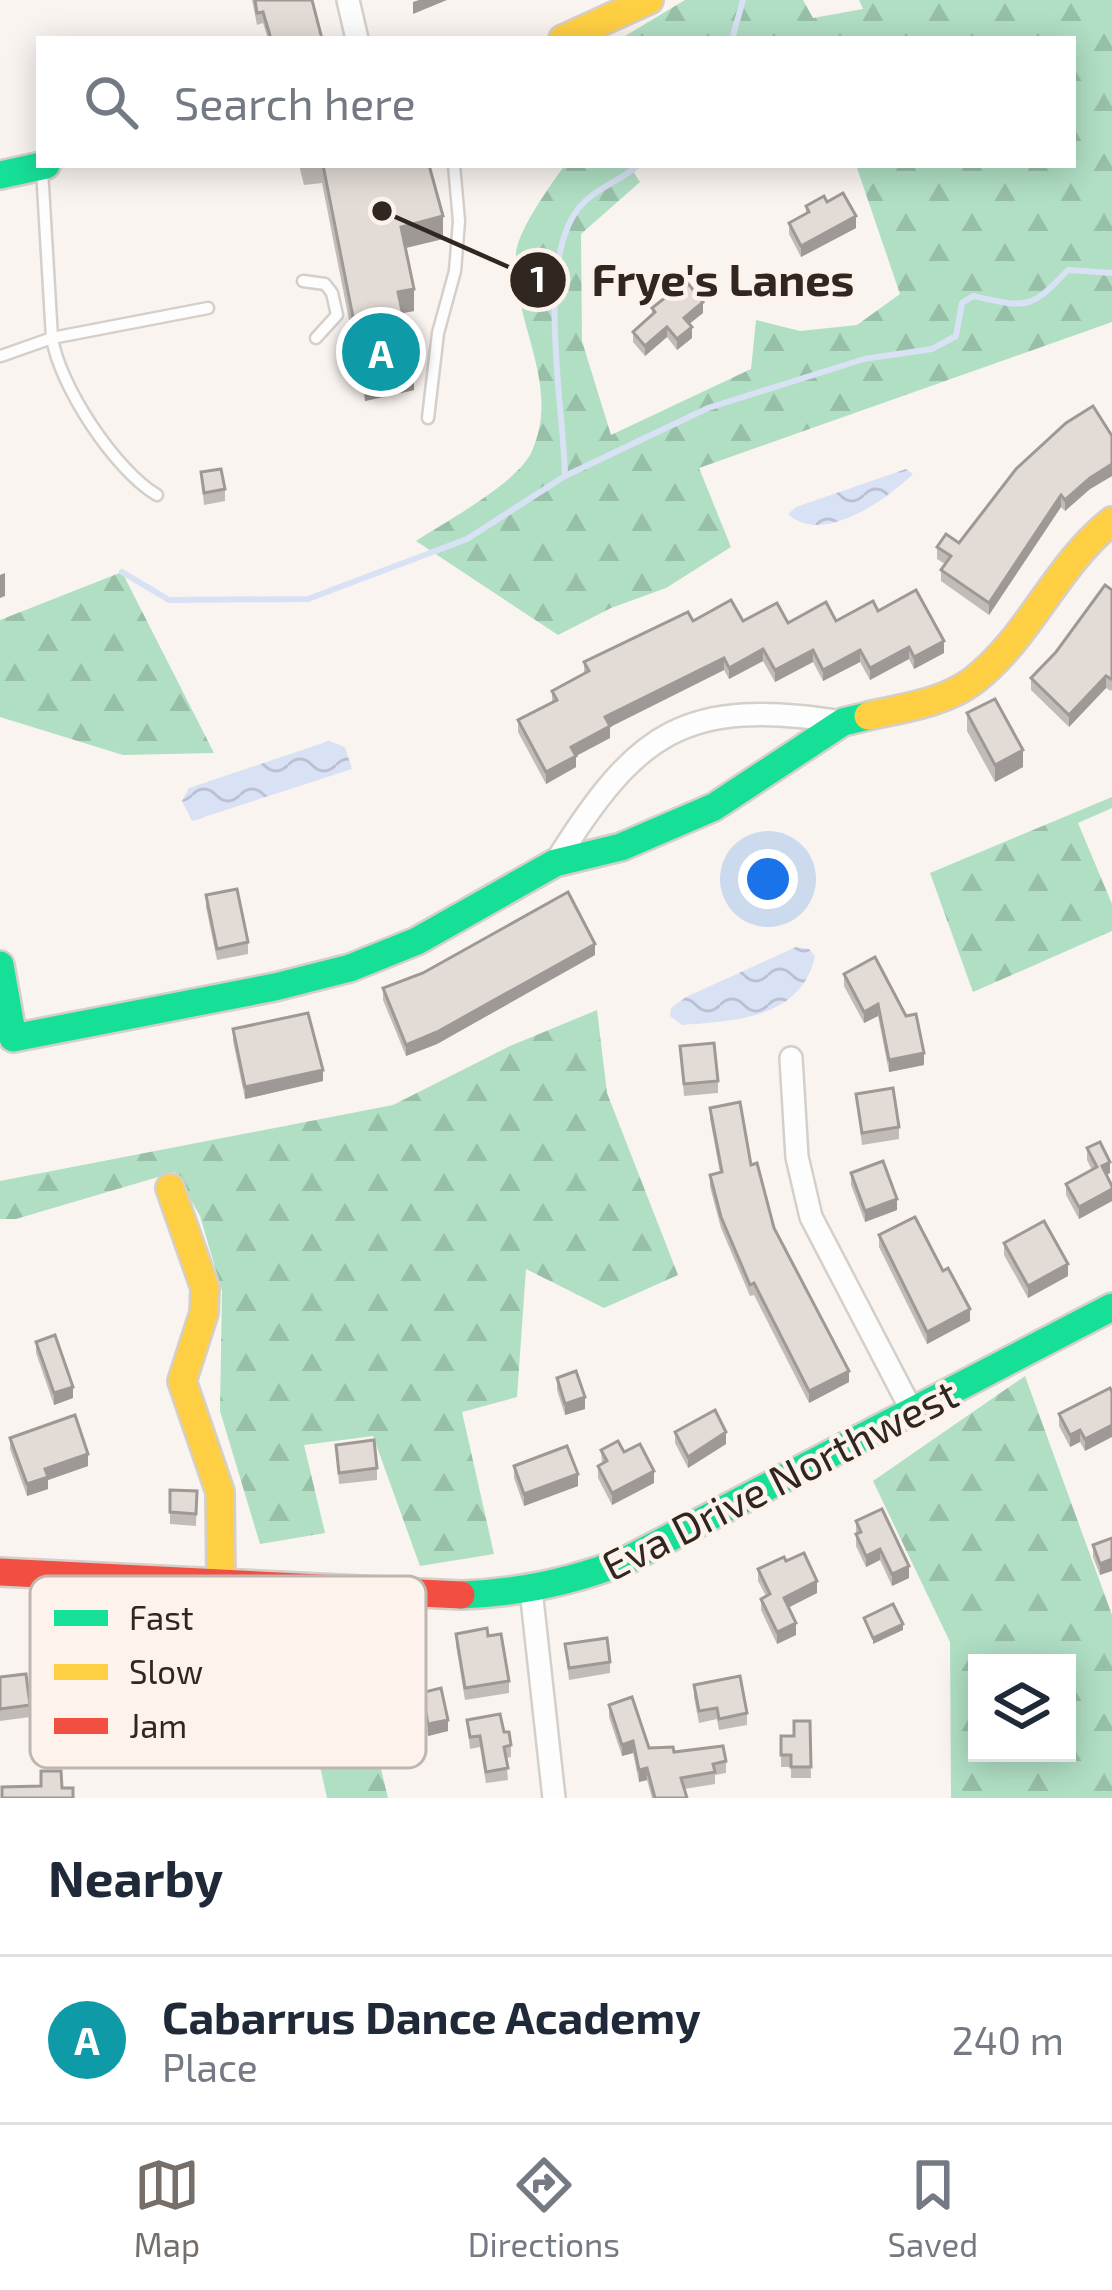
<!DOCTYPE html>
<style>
body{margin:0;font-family:"Exo 2",sans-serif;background:#f2f2f3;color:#1f2937}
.controls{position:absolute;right:36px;bottom:36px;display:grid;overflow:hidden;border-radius:0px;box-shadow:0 6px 30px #0003}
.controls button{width:108px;height:108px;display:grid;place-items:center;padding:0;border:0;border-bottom:3px solid #e0e1e3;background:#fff;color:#1f2937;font:60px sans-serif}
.you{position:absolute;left:768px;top:879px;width:42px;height:42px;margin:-30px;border:9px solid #fff;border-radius:50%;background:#1a73e8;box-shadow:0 0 0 18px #1a73e833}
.badge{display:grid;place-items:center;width:78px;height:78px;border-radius:50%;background:#766f69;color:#fff;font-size:39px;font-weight:700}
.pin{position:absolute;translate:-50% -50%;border:6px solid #fff;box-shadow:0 3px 12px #0006}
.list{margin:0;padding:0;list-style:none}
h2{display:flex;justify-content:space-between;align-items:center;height:156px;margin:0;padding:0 48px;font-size:51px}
h2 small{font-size:39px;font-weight:400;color:#747a83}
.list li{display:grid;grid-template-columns:78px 1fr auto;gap:36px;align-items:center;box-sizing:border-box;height:168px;padding:0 48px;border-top:3px solid #e0e1e3}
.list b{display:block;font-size:45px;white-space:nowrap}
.list p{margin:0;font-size:39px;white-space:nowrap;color:#747a83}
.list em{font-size:39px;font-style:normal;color:#747a83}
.icon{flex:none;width:66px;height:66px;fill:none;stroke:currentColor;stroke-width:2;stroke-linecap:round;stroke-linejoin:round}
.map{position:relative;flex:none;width:1112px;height:1798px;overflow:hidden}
.search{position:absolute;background:#fff;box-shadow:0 6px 30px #0003;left:36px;right:36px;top:36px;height:132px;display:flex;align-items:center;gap:30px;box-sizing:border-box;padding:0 42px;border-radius:0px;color:#747a83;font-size:45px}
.sheet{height:324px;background:#fff}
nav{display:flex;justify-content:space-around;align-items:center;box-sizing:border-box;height:168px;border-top:3px solid #e0e1e3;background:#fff;font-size:33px;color:#747a83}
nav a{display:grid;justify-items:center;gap:6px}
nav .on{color:#766f69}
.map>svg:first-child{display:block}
</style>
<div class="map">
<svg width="1112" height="1798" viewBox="0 0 1112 1798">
<defs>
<pattern id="forest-firs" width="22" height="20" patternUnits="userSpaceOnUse" patternTransform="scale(3)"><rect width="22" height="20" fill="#b0dfc4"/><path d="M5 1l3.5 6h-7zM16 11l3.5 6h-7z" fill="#98bfa8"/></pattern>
<pattern id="water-waves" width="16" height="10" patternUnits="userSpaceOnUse" patternTransform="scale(3)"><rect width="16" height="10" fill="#d9e1f5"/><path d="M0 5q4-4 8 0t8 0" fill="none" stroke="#bbc1d2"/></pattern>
</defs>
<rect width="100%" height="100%" fill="#f9f4f0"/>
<!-- forest -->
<g fill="url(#forest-firs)" fill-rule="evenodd">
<path d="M685 0H803L813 18 863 9 859 0H1112V322L699 468 731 547 666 588 611 608 558 635 416 541C445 522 519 482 532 451 562 383 511 322 516 253 518 230 551 184 565 165H629L640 182 581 234 582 341 611 435 751 369 756 320 800 331 857 325 900 294 856 165H1073V39H620Z"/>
<polygon points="122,572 214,753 123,755 0,717 0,620"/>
<polygon points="1112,797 1112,808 1078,823 1112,904 1112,931 973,992 930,873"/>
<polygon points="597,1010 607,1093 678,1275 604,1308 526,1269 517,1397 462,1412 494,1554 420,1566 373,1436 304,1445 325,1533 260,1544 220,1411 222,1291 200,1216 175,1172 16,1219 0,1219 0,1181 393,1105 510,1046"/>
<path d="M1025 1376 1112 1615V1798H951L950 1642 873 1481ZM977 1663H1067V1753H977Z"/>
<polygon points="370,1723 388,1798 327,1798 317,1753"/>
</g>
<!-- water -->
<g fill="url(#water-waves)">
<path d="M906 469 913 474C886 500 822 546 788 514L796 507Z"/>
<polygon points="329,741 345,747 352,769 192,821 182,801 189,788"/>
<path d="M796 947 809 949 815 956C802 1019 733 1021 682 1025L670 1016 671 1008 686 997Z"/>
</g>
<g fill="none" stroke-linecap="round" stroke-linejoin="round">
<!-- stream -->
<g stroke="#d9e1f5" stroke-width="6">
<polyline points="732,39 743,0"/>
<path d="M565 476C564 408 535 265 578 209 594 188 620 182 638 165"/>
<path d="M122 572 169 600 308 599 467 539 565 476 708 408 864 359 932 349 956 336 962 303 973 296C1027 308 1030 310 1068 270L1112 273"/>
</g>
<defs>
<g id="lane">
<polyline points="303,281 325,284 332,293 337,315 316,338"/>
<polyline points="1,356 52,338 42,169"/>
<polyline points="428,418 438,333 455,271 459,221 454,165"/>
<path d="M157 495C115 470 60 387 52 338L208 308"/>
</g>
<g id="street">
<polyline points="348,0 357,39"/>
<path d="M555 863C637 731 685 697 843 722"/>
<polyline points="791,1058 797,1157 811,1217 912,1411"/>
<polyline points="531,1590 554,1798"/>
</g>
<g id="fast">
<polyline points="0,175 46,165"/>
<polyline points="0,965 13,1038 275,987 350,968 417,941 555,863 621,847 714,807 843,722 868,716"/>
<path d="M461 1595C520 1593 572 1582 627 1560L1112 1307"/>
</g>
<g id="slow">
<polyline points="563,39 649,0"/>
<path d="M868 716C902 708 944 703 973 681 1030 637 1056 565 1112 521"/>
<polyline points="170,1188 205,1288 204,1313 182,1381 220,1492 221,1581"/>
</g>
<polyline id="jam" points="0,1572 461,1595"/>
</defs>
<!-- lane casing -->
<use href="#lane" stroke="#d5cfca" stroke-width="15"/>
<!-- street casing -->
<use href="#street" stroke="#d5cfca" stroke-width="26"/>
<!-- fast casing -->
<use href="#fast" stroke="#d5cfca" stroke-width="32"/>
<!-- slow casing -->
<use href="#slow" stroke="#d5cfca" stroke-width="32"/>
<!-- jam casing -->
<use href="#jam" stroke="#d5cfca" stroke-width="32"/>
<!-- lane -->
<use href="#lane" stroke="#fefdfd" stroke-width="10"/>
<!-- street -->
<use href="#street" stroke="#fefdfd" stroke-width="21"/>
<!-- fast -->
<use href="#fast" stroke="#16e098" stroke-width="27"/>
<!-- slow -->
<use href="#slow" stroke="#ffcf43" stroke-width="27"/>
<!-- jam -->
<use href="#jam" stroke="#f24e42" stroke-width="27"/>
</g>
<!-- wall -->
<g fill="#c2bcb8">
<polygon points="252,0 312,0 322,39 268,39 263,23 257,25"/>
<polygon points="299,165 429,165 443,239 406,248 414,311 403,313 414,390 365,401 322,183 304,185"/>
<polygon points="827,202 856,228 801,257 789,234 789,223 806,214 806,206"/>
<polygon points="652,308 703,313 689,324 692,338 677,350 667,337 645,356 633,342 633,332 652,315"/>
<polygon points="1112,436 1112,476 1090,489 1065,511 1061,507 989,615 941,581 941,570 945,564 937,559 937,547 959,543"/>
<polygon points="201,472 225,489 225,501 204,505"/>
<polygon points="1112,590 1112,689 1111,691 1106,688 1069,727 1031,690 1031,678"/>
<polygon points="878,611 944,653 914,669 909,659 870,680 860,662 823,681 813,662 775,682 763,661 729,679 724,670 610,727 610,738 576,756 576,767 546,784 518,732 518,720 552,702 552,691 584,674 584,662 693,621 788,623 836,621"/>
<polygon points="967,713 1023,767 995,782 967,731"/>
<polygon points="206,895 248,942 248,954 217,960 206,907"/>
<polygon points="595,955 437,1044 406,1056 383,1000 383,988"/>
<polygon points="875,957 924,1065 889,1072 878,1016 864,1023 844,986 844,974"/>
<polygon points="233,1029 323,1081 245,1099 233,1041"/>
<polygon points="680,1046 718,1081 718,1093 684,1096"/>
<polygon points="856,1094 899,1127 899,1139 862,1145"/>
<polygon points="710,1108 751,1165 774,1228 849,1382 809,1403 754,1295 750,1296 721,1228 710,1187 710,1175 720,1173 710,1119"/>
<polygon points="1087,1148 1110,1173 1106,1175 1112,1186 1112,1201 1079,1219 1066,1195 1066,1184 1092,1170 1087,1160"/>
<polygon points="851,1173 897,1210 865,1222 851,1185"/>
<polygon points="879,1235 970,1321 927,1344 879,1247"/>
<polygon points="1004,1243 1068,1276 1028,1298 1004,1255"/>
<polygon points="36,1342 73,1398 54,1405 36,1353"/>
<polygon points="557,1378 585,1409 565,1415 557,1390"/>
<polygon points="1112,1392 1085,1451 1080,1442 1070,1447 1059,1426 1059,1414"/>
<polygon points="675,1432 726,1444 688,1468 675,1443"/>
<polygon points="10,1438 88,1466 48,1480 48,1489 27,1496 10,1449"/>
<polygon points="336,1445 377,1468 377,1480 339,1484"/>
<polygon points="601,1450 624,1452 654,1483 612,1505 598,1478 598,1466 602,1464"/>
<polygon points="514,1466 578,1486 524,1506 514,1478"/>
<polygon points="170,1490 197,1491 196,1526 170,1524"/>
<polygon points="856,1521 909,1578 892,1586 880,1560 866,1567 856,1546"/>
<polygon points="1112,1538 1100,1575 1093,1557 1093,1545"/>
<polygon points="786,1561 817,1593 788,1607 796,1635 777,1644 761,1610 761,1599 766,1596 758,1581 758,1569"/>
<polygon points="456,1634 488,1636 509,1681 509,1693 465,1700 456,1645"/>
<polygon points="283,1640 338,1641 337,1713 313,1713 313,1690 283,1690"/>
<polygon points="565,1644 610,1662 610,1673 569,1680"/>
<polygon points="418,1659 414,1689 376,1684 376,1673"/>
<polygon points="225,1664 257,1665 255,1722 222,1720"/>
<polygon points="0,1677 30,1705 30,1717 0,1721"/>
<polygon points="122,1683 172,1685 170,1742 148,1741 148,1732 120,1731"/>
<polygon points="694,1685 747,1713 747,1725 719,1730 717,1719 699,1723 694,1697"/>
<polygon points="416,1694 448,1731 428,1736 425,1719 419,1720"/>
<polygon points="609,1705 649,1748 726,1761 726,1773 715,1775 715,1784 684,1789 687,1798 652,1798 647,1780 639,1782 633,1753 622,1756 609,1717"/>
<polygon points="467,1720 511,1745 511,1757 506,1758 508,1780 486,1783 480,1747 470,1749"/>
<polygon points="810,1721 811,1778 791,1778 791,1767 781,1767 781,1736 794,1736"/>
</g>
<!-- shaded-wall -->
<g fill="#9e9996">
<polygon points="419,0 447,0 413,14 413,2"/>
<polygon points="443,216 443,239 401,249 401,227"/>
<polygon points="856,216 856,228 801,257 801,246"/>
<polygon points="414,289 414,311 398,314 398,292"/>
<polygon points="703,302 703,313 684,328 684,318"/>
<polygon points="667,327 667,337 645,356 645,346"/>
<polygon points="692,327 692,338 677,350 677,339"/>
<polygon points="414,368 414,390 365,401 365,378"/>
<polygon points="1112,464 1112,476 1090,489 1065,511 1065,500 1090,478"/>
<polygon points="1061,495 1061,507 989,615 989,603"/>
<polygon points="5,573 5,596 0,598 0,575"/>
<polygon points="944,641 944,653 914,669 914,657"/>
<polygon points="909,647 909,659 870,680 870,668"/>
<polygon points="763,649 763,661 729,679 729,668"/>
<polygon points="813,650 813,662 775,682 775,670"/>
<polygon points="860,650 860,662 823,681 823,670"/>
<polygon points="724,658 724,670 610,727 610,738 576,756 576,767 546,784 546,772 571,747 605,717"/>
<polygon points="1106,676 1106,688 1069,727 1069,715"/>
<polygon points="1023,750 1023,767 995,782 995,765"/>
<polygon points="595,944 595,955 437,1044 406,1056 406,1045"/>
<polygon points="878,1004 878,1016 864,1023 864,1012"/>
<polygon points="924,1053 924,1065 889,1072 889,1060"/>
<polygon points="323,1070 323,1081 245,1099 245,1087"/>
<polygon points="1110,1162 1110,1173 1102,1178 1102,1166"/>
<polygon points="1112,1189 1112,1201 1079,1219 1079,1207"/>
<polygon points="897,1199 897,1210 865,1222 865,1211"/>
<polygon points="1068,1264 1068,1276 1028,1298 1028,1286"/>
<polygon points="970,1309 970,1321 927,1344 927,1332"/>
<polygon points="849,1371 849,1382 809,1403 809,1391"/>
<polygon points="73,1387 73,1398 54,1405 54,1393"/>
<polygon points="585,1397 585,1409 565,1415 565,1404"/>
<polygon points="1112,1425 1112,1437 1085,1451 1085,1439"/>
<polygon points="1080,1430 1080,1442 1070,1447 1070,1435"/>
<polygon points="726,1432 726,1444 688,1468 688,1457"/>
<polygon points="88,1454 88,1466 48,1480 48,1489 27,1496 27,1484 45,1469"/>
<polygon points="654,1471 654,1483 612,1505 612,1493"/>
<polygon points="578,1474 578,1486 524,1506 524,1494"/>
<polygon points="880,1549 880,1560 866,1567 866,1556"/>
<polygon points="1112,1559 1112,1571 1100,1575 1100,1564"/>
<polygon points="909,1566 909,1578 892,1586 892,1574"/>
<polygon points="817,1581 817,1593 784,1610 784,1598"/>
<polygon points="796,1623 796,1635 777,1644 777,1632"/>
<polygon points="903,1624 903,1630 873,1644 873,1638"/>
<polygon points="425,1707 425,1719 419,1720 419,1708"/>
<polygon points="448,1720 448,1731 428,1736 428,1724"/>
<polygon points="633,1741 633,1753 622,1756 622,1745"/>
<polygon points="647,1768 647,1780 639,1782 639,1770"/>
</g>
<!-- building -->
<g fill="#e2dbd6" stroke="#9e9996" stroke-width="3">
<polygon points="255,0 312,0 322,39 271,39 263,12 257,13"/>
<polygon points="323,165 429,165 443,216 401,227 414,289 398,292 414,368 365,378"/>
<polygon points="843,193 856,216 801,246 789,223 809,212 806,206 824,196 827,202"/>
<polygon points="686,281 703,302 684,318 692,327 677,339 667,327 645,346 633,332 655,312 652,308"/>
<polygon points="1093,406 1112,436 1112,464 1090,478 1065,500 1061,495 989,603 941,570 951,556 937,547 946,534 959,543 1016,469 1066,423"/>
<polygon points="221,469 225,489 204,493 201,472"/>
<polygon points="1105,585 1112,590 1112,678 1111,679 1106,676 1069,715 1031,678 1056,652"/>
<polygon points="916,590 944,641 914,657 909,647 870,668 860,650 823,670 813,650 775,670 763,649 729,668 724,658 605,717 610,726 571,747 576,756 546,772 518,720 557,700 552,691 589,671 584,662 688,612 693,621 731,600 743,621 777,603 788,623 826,602 836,621 873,601 878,611"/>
<polygon points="995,699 1023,750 995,765 967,713"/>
<polygon points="237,889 248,942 217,949 206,895"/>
<polygon points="568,892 595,944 437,1032 406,1045 383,988 423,973"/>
<polygon points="875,957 906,1016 916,1014 924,1053 889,1060 878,1004 864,1012 844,974"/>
<polygon points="308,1013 323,1070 245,1087 233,1029"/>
<polygon points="714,1043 718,1081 684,1084 680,1046"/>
<polygon points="893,1088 899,1127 862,1133 856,1094"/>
<polygon points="740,1102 751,1165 757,1163 774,1228 849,1371 809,1391 754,1283 750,1285 721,1217 710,1175 722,1172 710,1108"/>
<polygon points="1100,1142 1110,1162 1102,1166 1112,1186 1112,1189 1079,1207 1066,1184 1097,1167 1087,1148"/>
<polygon points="883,1161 897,1199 865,1211 851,1173"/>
<polygon points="915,1217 943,1271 948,1268 970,1309 927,1332 879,1235"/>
<polygon points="1044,1221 1068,1264 1028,1286 1004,1243"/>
<polygon points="55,1335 73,1387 54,1393 36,1342"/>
<polygon points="576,1371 585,1397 565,1404 557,1378"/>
<polygon points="1110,1388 1112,1392 1112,1425 1085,1439 1080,1430 1070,1435 1059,1414"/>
<polygon points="715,1410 726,1432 688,1457 675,1432"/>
<polygon points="75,1415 88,1454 45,1469 48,1477 27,1484 10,1438"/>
<polygon points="374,1440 377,1468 339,1473 336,1445"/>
<polygon points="618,1441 624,1452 640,1444 654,1471 612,1493 598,1466 607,1461 601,1450"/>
<polygon points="567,1446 578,1474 524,1494 514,1466"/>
<polygon points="170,1490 197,1491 196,1514 170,1512"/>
<polygon points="882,1509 909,1566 892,1574 880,1549 866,1556 856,1534 861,1532 856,1521"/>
<polygon points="1112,1538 1112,1559 1100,1564 1093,1545"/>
<polygon points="804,1553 817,1581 784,1598 796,1623 777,1632 761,1599 770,1594 758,1569 784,1557 786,1561"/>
<polygon points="893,1604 903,1624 873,1638 864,1618"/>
<polygon points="487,1628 488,1636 501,1634 509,1681 465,1688 456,1634"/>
<polygon points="607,1638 610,1662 569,1668 565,1644"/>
<polygon points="26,1674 30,1705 0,1709 0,1677"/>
<polygon points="740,1676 747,1713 719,1719 717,1708 699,1711 694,1685"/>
<polygon points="441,1688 448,1720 428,1724 425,1707 419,1708 416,1694"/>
<polygon points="632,1697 649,1748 673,1747 674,1752 723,1746 726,1761 713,1764 715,1772 681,1778 687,1798 655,1798 647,1768 639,1770 633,1741 622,1745 609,1705"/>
<polygon points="500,1714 504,1732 509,1732 511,1745 504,1747 508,1768 486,1772 480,1736 470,1737 467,1720"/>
<polygon points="794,1721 810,1721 811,1767 791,1767 791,1755 781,1755 781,1736 794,1736"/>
<polygon points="41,1771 61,1771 62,1788 73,1788 73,1798 2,1798 2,1787 41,1786"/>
</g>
<g text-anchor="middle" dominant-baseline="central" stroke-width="9" stroke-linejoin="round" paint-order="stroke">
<!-- street labels -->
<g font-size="42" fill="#302720" stroke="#fdf3ec">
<text transform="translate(779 1478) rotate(-27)">Eva Drive Northwest</text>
</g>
</g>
<!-- legend -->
<rect x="30" y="1576" width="396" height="192" rx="18" fill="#fdf3ec" stroke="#c0b6af" stroke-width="3"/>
<rect x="54" y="1610" width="54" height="16" fill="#16e098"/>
<rect x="54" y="1664" width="54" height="16" fill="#ffcf43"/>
<rect x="54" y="1718" width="54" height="16" fill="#f24e42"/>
<g font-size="33" fill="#302720">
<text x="129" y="1630">Fast</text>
<text x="129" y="1684">Slow</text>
<text x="129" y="1738">Jam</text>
</g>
<!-- callouts -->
<path fill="none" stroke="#302720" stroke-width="4.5" d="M382 211L538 280"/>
<g fill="#302720" stroke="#fdf3ec" stroke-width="4.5">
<circle cx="382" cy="211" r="12"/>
<circle cx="538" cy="280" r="30"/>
</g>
<g font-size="36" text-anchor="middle" font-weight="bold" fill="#fff">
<text x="538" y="292">1</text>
</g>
<g font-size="45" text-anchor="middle" font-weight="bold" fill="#302720" stroke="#fdf3ec" stroke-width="9" stroke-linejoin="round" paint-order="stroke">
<text x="723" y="296">Frye's Lanes</text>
</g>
</svg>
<div class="controls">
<button><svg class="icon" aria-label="layers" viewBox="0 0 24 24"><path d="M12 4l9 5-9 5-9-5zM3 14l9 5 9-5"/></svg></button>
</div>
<div class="you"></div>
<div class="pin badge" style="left:381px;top:352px;background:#0f9aa8">A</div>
<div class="search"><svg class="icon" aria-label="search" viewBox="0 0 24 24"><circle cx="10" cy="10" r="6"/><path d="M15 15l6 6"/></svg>Search here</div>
</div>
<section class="sheet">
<h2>Nearby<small></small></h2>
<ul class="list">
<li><span class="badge" style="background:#0f9aa8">A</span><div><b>Cabarrus Dance Academy</b><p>Place</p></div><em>240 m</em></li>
</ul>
</section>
<nav>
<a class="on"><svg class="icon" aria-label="map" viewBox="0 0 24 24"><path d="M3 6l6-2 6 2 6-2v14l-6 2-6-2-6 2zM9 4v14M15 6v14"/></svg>Map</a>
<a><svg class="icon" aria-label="directions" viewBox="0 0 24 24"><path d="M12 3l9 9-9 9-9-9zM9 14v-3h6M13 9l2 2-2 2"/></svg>Directions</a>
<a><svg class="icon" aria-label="saved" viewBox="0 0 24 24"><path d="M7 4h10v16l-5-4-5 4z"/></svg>Saved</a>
</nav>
